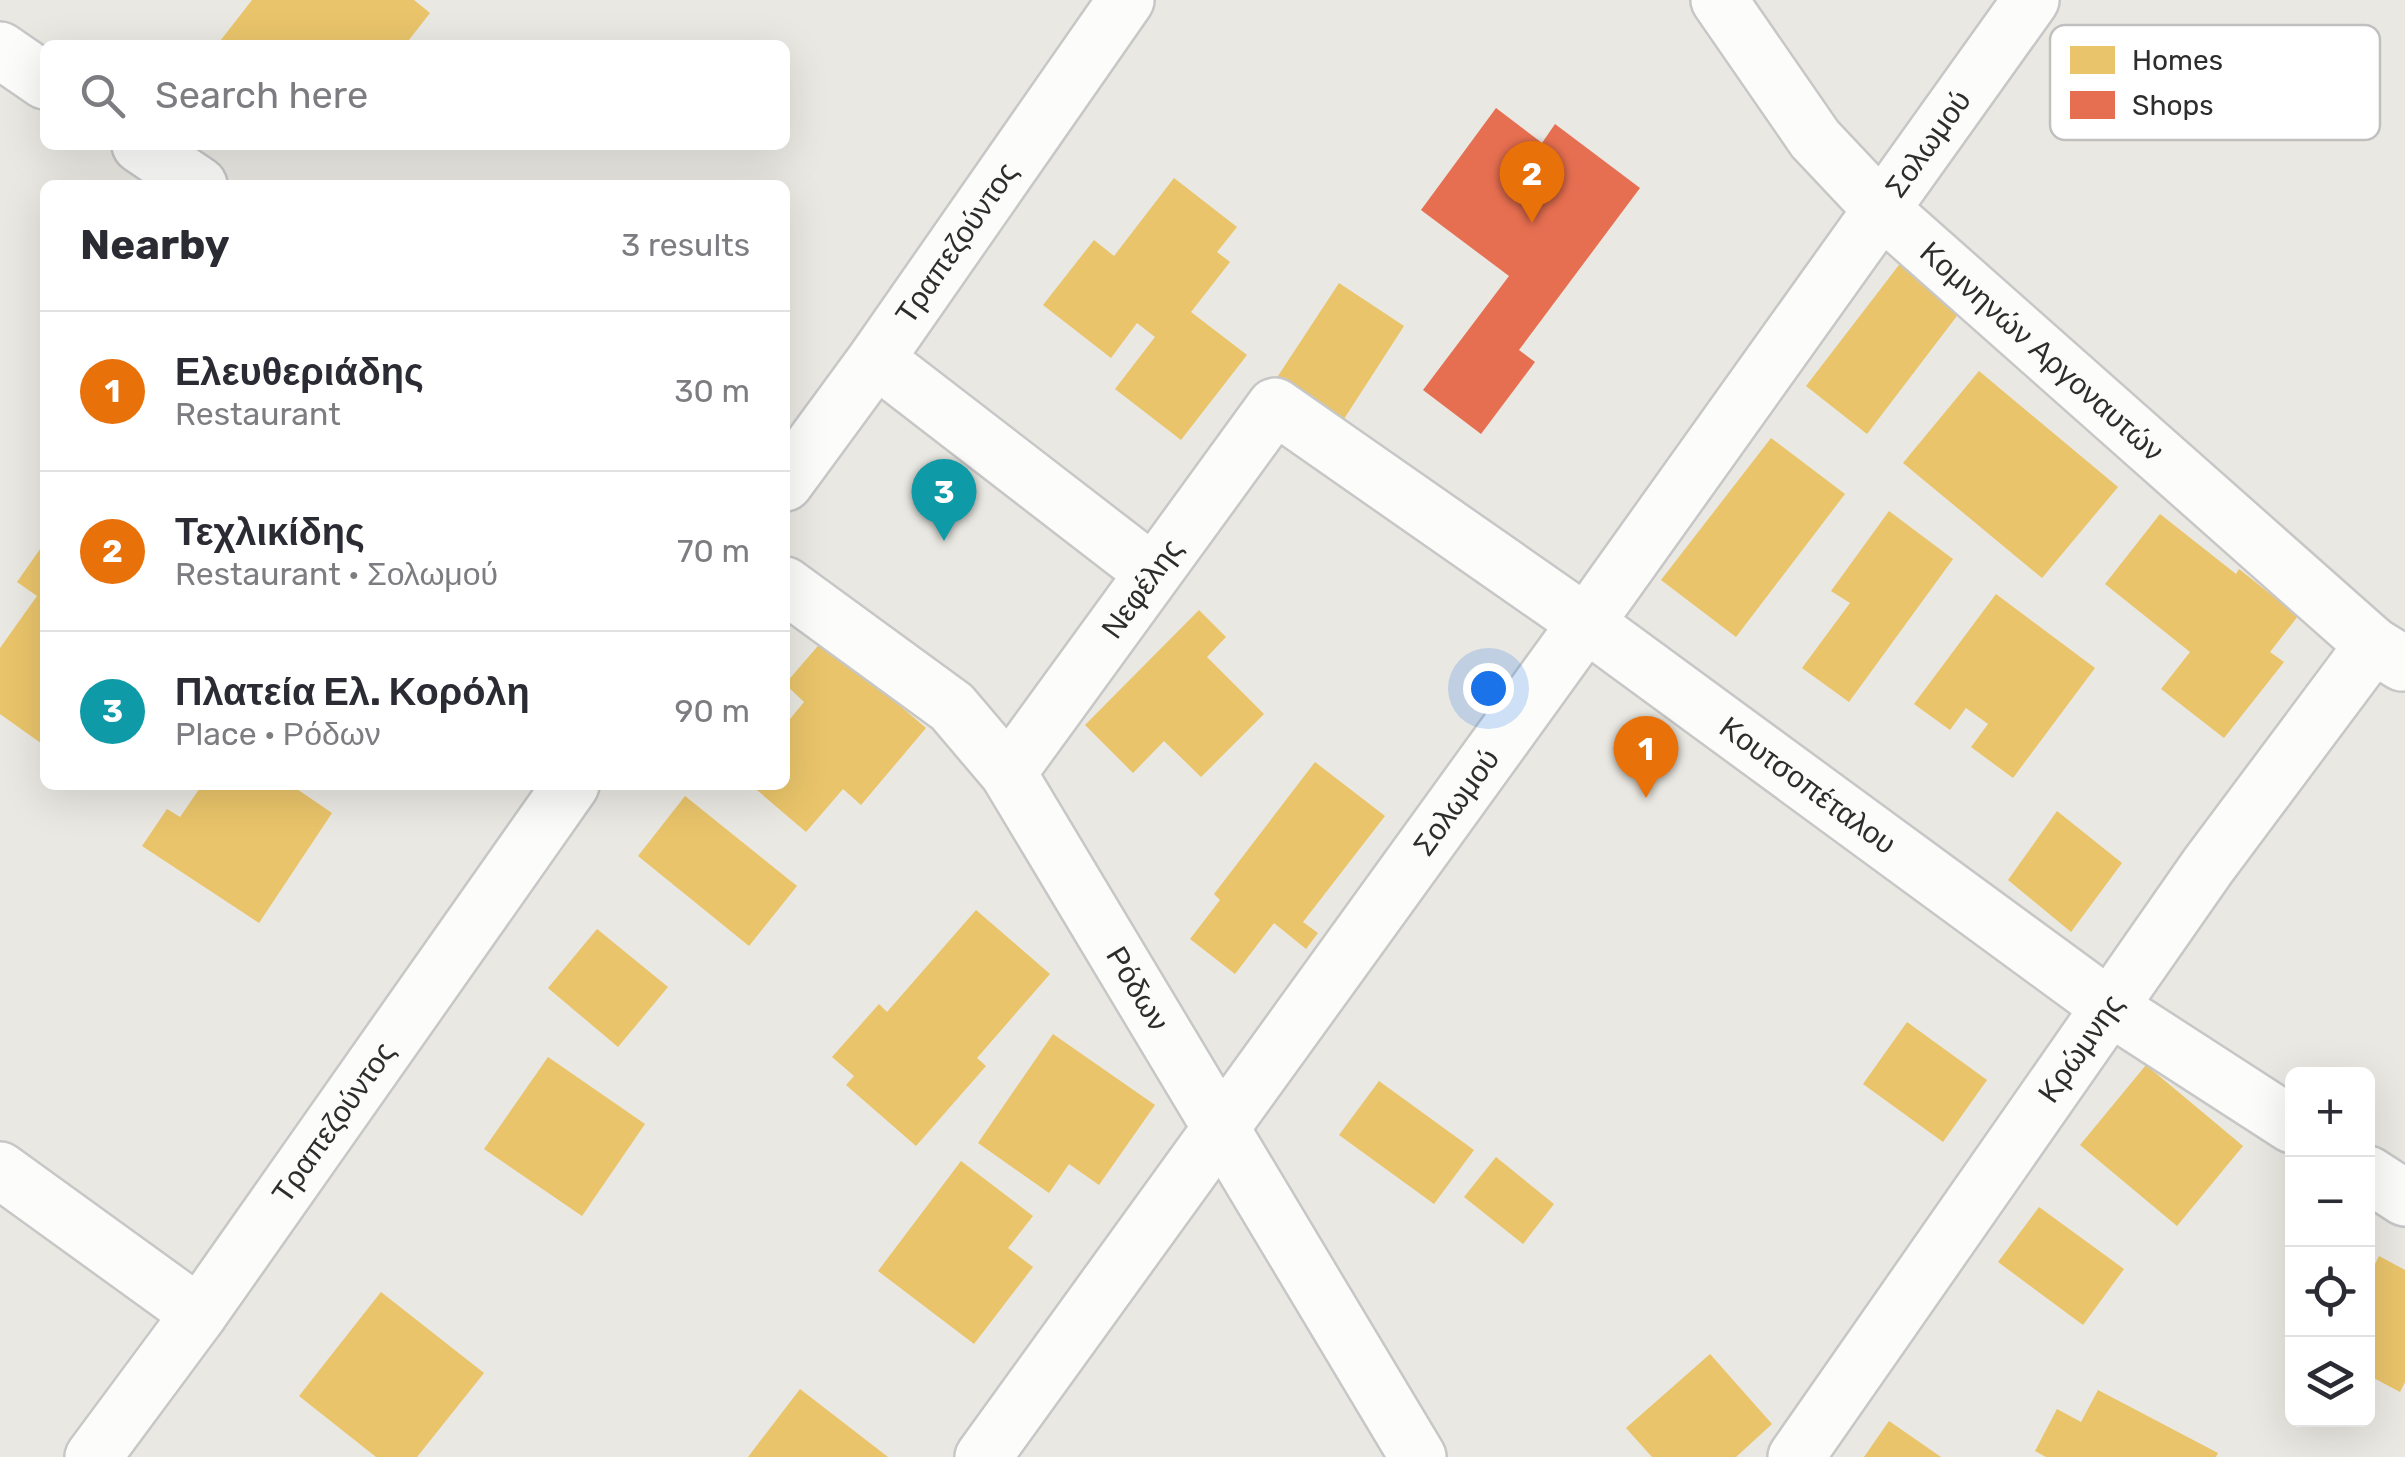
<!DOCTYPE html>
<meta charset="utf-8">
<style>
body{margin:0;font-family:Rubik,sans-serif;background:#f2f2f3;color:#2b2b33}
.controls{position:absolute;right:30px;bottom:30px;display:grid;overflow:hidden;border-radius:15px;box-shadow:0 10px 40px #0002}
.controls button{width:90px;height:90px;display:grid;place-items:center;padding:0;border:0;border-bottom:2px solid #e1e1e2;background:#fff;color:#2b2b33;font:50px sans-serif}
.you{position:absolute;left:1488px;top:688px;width:35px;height:35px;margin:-25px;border:8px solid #fff;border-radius:50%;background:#1a73e8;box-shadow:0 0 0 15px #1a73e833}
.badge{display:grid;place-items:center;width:65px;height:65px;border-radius:50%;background:#6f6e6c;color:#fff;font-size:32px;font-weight:700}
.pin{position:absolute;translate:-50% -82px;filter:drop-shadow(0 2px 5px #0008)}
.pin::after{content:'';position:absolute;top:52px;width:35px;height:30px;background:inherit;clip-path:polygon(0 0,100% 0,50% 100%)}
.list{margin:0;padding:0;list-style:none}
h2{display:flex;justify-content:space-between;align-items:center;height:130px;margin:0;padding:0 40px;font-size:42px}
h2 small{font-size:32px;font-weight:400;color:#7c7c81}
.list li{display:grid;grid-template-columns:65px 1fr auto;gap:30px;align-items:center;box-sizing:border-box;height:160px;padding:0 40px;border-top:2px solid #e1e1e2}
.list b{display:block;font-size:38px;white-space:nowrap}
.list p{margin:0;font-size:32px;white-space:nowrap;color:#7c7c81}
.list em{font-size:32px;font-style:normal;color:#7c7c81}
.icon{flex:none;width:55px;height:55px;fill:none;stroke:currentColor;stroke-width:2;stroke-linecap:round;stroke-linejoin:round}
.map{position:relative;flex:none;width:2405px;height:1457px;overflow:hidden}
.search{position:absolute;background:#fff;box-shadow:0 10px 40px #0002;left:40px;top:40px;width:750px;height:110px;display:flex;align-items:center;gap:25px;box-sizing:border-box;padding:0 35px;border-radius:15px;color:#7c7c81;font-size:38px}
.panel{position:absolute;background:#fff;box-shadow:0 10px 40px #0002;left:40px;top:180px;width:750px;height:610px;border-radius:15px}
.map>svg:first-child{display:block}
</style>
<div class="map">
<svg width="2405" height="1457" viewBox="0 0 2405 1457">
<rect width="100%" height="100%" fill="#eae8e2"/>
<!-- homes -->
<g fill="#e9c46a">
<polygon points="252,0 414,0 430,13 405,45 217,45"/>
<polygon points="1174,178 1237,227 1217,252 1230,262 1191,312 1247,355 1181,440 1115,389 1155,337 1137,323 1111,358 1043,305 1094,240 1114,256"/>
<polygon points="1902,261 1963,308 1867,434 1806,386"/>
<polygon points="1339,283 1404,326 1342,422 1276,379"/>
<polygon points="1979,371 2118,487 2042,578 1903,463"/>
<polygon points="1771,438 1845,494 1736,637 1661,580"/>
<polygon points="1889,511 1953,559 1849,702 1802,668 1850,603 1831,591"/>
<polygon points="2160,514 2236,574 2239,569 2298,616 2270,652 2284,662 2224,738 2161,689 2190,652 2105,584"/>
<polygon points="45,542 45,746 0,714 0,648 37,596 17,582"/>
<polygon points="1996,594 2095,668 2013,778 1971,747 1988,724 1966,708 1950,730 1914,704"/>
<polygon points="1199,610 1226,637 1207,657 1264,714 1201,777 1164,741 1133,773 1085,725"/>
<polygon points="823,640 926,728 861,805 843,789 806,832 751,785 785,785 785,725 804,702 785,684"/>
<polygon points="1315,762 1385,816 1303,922 1318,933 1306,949 1274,923 1235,974 1190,939 1220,900 1214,894"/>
<polygon points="202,785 291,785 332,813 259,923 142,846 167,809 180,817"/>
<polygon points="685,796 797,886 749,946 638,856"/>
<polygon points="2057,811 2122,863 2071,932 2008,880"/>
<polygon points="976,910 1050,974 977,1058 986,1066 916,1146 846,1085 854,1076 832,1057 879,1004 887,1012"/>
<polygon points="597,929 668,987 618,1047 548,988"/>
<polygon points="1907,1022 1987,1080 1943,1142 1863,1084"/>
<polygon points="1053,1034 1155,1105 1099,1185 1069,1164 1049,1193 978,1143"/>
<polygon points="548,1057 645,1124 582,1216 484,1149"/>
<polygon points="2146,1065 2243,1146 2177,1226 2080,1145"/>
<polygon points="1379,1081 1474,1150 1434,1204 1339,1135"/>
<polygon points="1496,1157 1554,1204 1523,1244 1464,1197"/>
<polygon points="961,1161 1033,1216 1008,1248 1033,1267 974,1344 878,1271"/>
<polygon points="2039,1207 2124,1269 2083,1325 1998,1262"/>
<polygon points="2379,1256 2405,1270 2405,1382 2400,1392 2368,1375 2368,1278"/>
<polygon points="381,1292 484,1373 417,1457 376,1457 299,1396"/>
<polygon points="1710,1354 1772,1424 1736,1457 1652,1457 1626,1428"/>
<polygon points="800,1389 888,1457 748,1457"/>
<polygon points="2098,1390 2218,1453 2216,1457 2046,1457 2035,1451 2057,1409 2081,1422"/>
<polygon points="1889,1421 1941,1457 1864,1457"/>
</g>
<!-- shops -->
<polygon fill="#e76f51" points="1496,108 1542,143 1555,124 1640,188 1519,350 1535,362 1481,434 1423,390 1509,276 1421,210"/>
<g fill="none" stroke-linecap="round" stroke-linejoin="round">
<defs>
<g id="minor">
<path id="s1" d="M1719 0 1815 139 1880 208 2373 645 2402 663"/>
<polyline points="0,50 45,81"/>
<polyline points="140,145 199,185"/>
<polyline points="876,359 1152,572"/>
<path id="s2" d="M785 483 876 359 1126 0"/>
<path id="s3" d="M785 585 952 707 1008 773 1418 1457"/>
<path id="s4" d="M1008 773 1275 406 1586 623 2111 1008 2292 1125"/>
<polyline points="0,1170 199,1314"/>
<polyline points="2368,1174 2405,1198"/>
<path id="s5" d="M93 1457 199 1314 571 785"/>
<path id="s6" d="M983 1457 1586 623 2031 0"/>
<path id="s7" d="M1796 1457 2208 866 2373 645"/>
</g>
</defs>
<!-- minor casing -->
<use href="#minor" stroke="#c8c7c7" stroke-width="60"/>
<!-- minor -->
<use href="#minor" stroke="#fcfcfb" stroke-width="55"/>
</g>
<g text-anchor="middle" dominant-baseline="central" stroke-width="10" stroke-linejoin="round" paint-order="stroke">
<!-- street labels -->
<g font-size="30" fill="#2d2d2d" stroke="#fff">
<text stroke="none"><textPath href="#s6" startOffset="1618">Σολωμού</textPath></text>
<text stroke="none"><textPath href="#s2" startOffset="295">Τραπεζούντος</textPath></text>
<text stroke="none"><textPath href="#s1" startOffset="480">Κομνηνών Αργοναυτών</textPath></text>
<text stroke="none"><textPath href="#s4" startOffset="228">Νεφέλης</textPath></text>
<text stroke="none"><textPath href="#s4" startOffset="1108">Κουτσοπέταλου</textPath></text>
<text stroke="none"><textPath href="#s6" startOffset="808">Σολωμού</textPath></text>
<text stroke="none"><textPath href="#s3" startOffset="545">Ρόδων</textPath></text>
<text stroke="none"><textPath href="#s7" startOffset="498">Κρώμνης</textPath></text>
<text stroke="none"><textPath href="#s5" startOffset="412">Τραπεζούντος</textPath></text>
</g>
</g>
<!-- legend -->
<rect x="2050" y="25" width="330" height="115" rx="15" fill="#fff" stroke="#c0c0c0" stroke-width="2.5"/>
<rect x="2070" y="46" width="45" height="28" fill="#e9c46a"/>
<rect x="2070" y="91" width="45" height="28" fill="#e76f51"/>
<g font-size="28" fill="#2d2d2d">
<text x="2132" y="70">Homes</text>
<text x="2132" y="115">Shops</text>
</g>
</svg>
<div class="controls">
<button>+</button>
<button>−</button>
<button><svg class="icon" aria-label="locate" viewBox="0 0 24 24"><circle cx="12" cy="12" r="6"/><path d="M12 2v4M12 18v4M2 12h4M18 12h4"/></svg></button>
<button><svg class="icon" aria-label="layers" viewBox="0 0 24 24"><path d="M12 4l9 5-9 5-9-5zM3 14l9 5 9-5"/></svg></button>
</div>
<div class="you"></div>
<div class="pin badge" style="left:1646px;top:798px;background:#e8710a">1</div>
<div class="pin badge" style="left:1532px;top:223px;background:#e8710a">2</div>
<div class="pin badge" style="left:944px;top:541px;background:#0f9aa8">3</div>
<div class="search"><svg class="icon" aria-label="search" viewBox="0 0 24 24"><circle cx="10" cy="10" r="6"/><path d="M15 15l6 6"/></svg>Search here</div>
<section class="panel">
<h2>Nearby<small>3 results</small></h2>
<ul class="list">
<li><span class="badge" style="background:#e8710a">1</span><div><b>Ελευθεριάδης</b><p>Restaurant</p></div><em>30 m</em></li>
<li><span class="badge" style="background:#e8710a">2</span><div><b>Τεχλικίδης</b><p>Restaurant · Σολωμού</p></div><em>70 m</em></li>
<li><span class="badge" style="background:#0f9aa8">3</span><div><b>Πλατεία Ελ. Κορόλη</b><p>Place · Ρόδων</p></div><em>90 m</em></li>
</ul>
</section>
</div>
